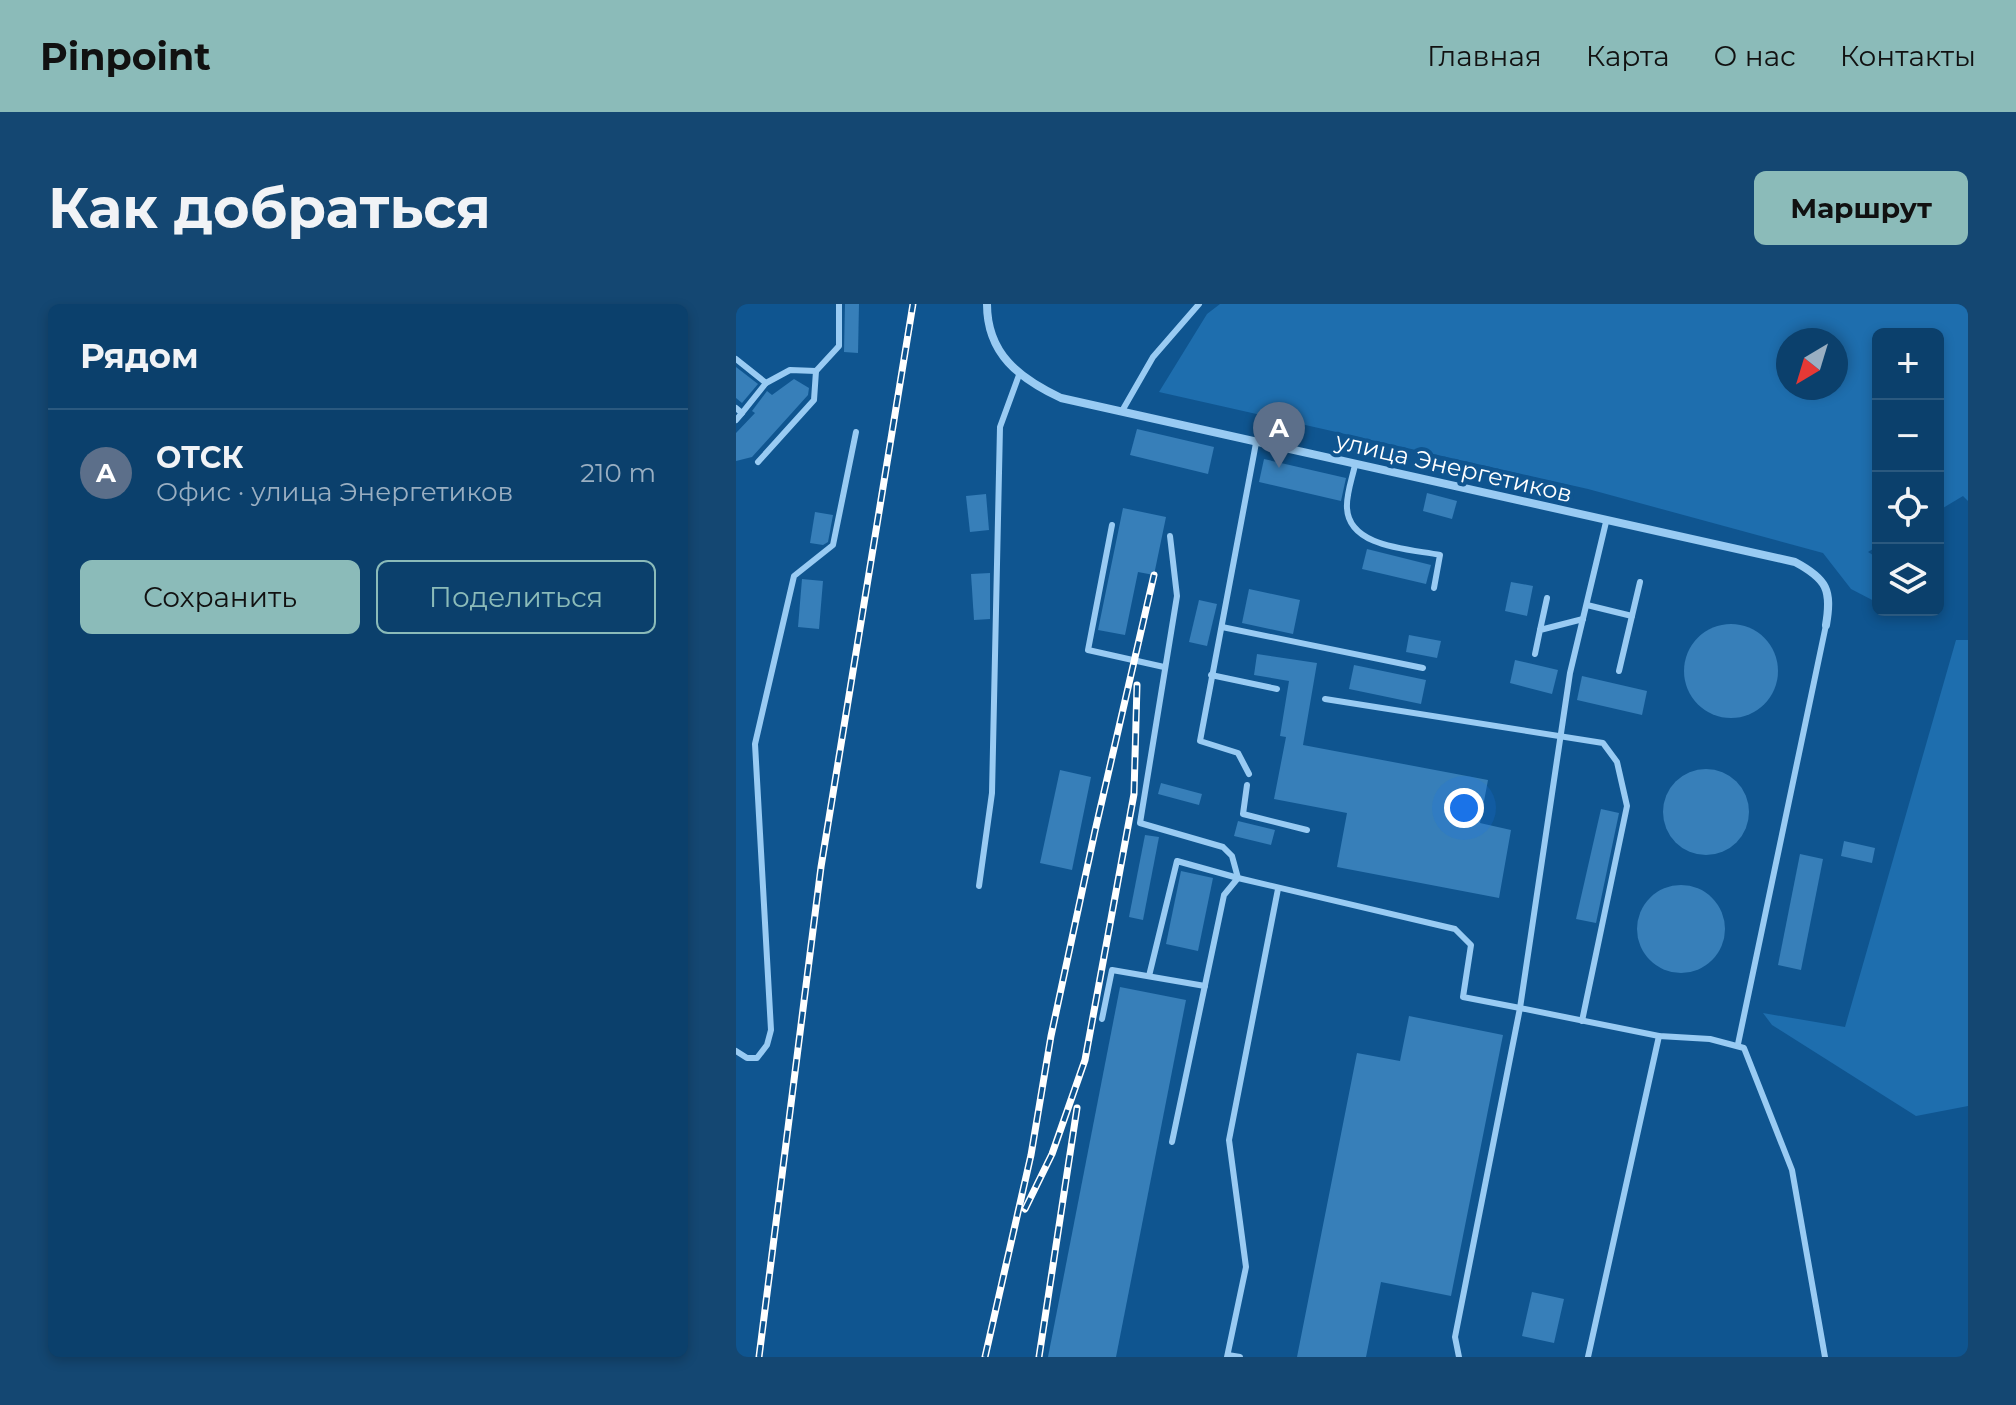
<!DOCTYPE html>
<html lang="ru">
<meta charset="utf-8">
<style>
body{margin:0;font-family:Montserrat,sans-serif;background:#144772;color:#f1f3f6}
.controls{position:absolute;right:24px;top:24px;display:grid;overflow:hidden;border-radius:12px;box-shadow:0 4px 12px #0003}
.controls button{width:72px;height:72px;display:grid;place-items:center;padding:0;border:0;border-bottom:2px solid #2b597f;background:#0b406c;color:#f1f3f6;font:40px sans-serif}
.compass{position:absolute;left:1040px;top:24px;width:72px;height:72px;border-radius:50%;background:#0b406c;box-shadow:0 4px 12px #0003;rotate:218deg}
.you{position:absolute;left:728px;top:504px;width:28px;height:28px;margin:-20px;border:6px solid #fff;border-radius:50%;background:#1a73e8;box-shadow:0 0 0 12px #1a73e833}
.badge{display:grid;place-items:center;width:52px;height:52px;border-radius:50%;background:#8bbbb9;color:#fff;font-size:26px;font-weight:700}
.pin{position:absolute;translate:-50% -66px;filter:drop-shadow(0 2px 4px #0008)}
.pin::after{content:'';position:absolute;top:42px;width:28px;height:24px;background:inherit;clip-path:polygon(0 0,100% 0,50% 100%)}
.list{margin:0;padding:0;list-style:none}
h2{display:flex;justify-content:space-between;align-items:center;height:104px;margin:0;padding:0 32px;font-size:34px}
h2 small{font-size:26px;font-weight:400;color:#9aafc2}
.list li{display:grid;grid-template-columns:52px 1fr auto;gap:24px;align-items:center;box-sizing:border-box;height:128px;padding:0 32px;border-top:2px solid #2b597f}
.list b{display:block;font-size:30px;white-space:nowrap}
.list p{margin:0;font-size:26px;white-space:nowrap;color:#9aafc2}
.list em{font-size:26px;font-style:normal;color:#9aafc2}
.actions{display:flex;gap:16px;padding:24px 32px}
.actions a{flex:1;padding:18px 0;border:2px solid #8bbbb9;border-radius:12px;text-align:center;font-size:28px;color:#8bbbb9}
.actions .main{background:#8bbbb9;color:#111}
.icon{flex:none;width:44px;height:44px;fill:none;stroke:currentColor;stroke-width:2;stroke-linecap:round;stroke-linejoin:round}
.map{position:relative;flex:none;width:1232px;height:1053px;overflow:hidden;border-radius:12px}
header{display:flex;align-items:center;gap:48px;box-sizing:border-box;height:112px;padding:0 40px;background:#8bbbb9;color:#111}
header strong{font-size:38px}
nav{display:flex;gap:44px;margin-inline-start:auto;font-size:28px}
.intro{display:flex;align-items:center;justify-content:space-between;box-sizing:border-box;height:192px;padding:0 48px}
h1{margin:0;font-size:56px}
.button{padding:20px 36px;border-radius:12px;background:#8bbbb9;color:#111;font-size:28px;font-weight:700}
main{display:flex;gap:48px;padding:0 48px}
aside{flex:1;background:#0b406c;border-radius:12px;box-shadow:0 4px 12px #0003}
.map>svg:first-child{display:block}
</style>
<header>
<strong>Pinpoint</strong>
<nav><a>Главная</a><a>Карта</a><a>О нас</a><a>Контакты</a></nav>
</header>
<div class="intro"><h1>Как добраться</h1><a class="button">Маршрут</a></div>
<main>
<aside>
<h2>Рядом<small></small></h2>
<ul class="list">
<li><span class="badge" style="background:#5c6f8a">A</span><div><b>ОТСК</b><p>Офис · улица Энергетиков</p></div><em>210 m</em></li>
</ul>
<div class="actions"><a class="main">Сохранить</a><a>Поделиться</a></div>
</aside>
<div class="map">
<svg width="1232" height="1053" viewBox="0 0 1232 1053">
<rect width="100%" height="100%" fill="#0f5590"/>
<!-- green -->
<g fill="#1e6eae" fill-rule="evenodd">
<path d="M484 0H1232V197L1227 192 1202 207V30H1142V242L1132 248 1142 254V299L1115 285 1087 249 852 185 423 88 471 10ZM1052 36H1100V84H1052Z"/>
<polygon points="1220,336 1232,336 1232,802 1180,812 1036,721 1027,709 1109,723"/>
</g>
<!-- building -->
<g fill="#377fb9">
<polygon points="109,0 123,0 122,49 108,48"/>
<polygon points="0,63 22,80 6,99 0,94"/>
<polygon points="58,75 73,84 72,91 16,153 0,157 0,129 19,109 16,107 31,87 36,91"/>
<polygon points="401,125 478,143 472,170 394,151"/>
<polygon points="528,155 610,174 605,197 523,178"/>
<polygon points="691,189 721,197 716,215 687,207"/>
<polygon points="250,190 253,226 234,228 230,192"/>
<polygon points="387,204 430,213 418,271 402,268 389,331 362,326"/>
<polygon points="79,208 97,211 92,238 87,241 74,239"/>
<polygon points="631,245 695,261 690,280 626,265"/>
<polygon points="254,269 254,315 238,316 235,270"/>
<polygon points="66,275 87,277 83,325 62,323"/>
<polygon points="775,278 797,282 791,312 769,307"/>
<polygon points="513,285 564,296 557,330 506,319"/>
<polygon points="463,296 481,300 471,342 453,338"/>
<circle cx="995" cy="367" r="47"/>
<polygon points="673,331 705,337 701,354 670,348"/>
<polygon points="521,350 581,359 567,441 752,476 744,519 775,526 763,594 601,563 611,509 538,495 550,433 544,432 553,377 518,371"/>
<polygon points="779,356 822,366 816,390 774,379"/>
<polygon points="618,361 690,376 685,400 613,385"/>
<polygon points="846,372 911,387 906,411 841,396"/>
<circle cx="970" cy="508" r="43"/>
<polygon points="324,466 355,473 336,566 304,559"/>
<polygon points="425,479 466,490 463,501 422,490"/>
<polygon points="865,505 883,509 860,619 840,615"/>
<polygon points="502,517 539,526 535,541 498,532"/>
<polygon points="409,531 423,533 407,616 393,613"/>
<polygon points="1108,537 1139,544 1136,559 1105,552"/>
<polygon points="1064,550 1087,555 1065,666 1042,661"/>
<polygon points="445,567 477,574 462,647 430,640"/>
<circle cx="945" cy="625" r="44"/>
<polygon points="384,683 450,696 380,1053 312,1053"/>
<polygon points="673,712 767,731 715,992 645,978 630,1053 561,1053 621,749 664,757"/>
<polygon points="796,988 828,995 818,1039 786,1032"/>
</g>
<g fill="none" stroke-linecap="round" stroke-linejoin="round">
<!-- lane -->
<g stroke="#99cbf3" stroke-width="6">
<polyline points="0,55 30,79 6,109"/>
<polyline points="30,79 54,66 80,67 103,42 103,0"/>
<polyline points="0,104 6,109 0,116"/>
<polyline points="386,107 417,53 463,0"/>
<polyline points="22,158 78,96 80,67"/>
<path d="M619 161C616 175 610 191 611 204 613 244 675 245 704 251L698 284"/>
<polyline points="870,218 834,369 784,704 923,732 974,735 1008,744 1056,866 1089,1053"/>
<polyline points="376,221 352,346 428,363"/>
<polyline points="434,232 441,292 404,519 487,543 496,552 502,574 719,625 735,641 727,693 784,704 719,1033 723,1053"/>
<polyline points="851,301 896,312"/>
<polyline points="486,323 687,364"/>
<polyline points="804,326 811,294"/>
<polyline points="799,350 804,326 847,315"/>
<polyline points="883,367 904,278"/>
<polyline points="475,371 541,385"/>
<polyline points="589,395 867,439 881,458 891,502 846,717"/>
<polyline points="513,470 502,449 464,437 520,139"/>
<polyline points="511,481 507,510 571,526"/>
<polyline points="243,582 256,489 264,123 283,71"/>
<polyline points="413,672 441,557 502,574 488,591 436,838"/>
<polyline points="366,715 376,666 469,682"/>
<polyline points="1002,740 1090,321"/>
<polyline points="0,747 11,754 21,754 31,741 35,726 19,440 58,272 97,241 120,128"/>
<polyline points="492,1051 504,1053"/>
<polyline points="491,1053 510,963 493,836 542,585"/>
<polyline points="852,1053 923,732"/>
</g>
<!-- street -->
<path stroke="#99cbf3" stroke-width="8" d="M251 0C251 50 283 74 325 94L1059 258C1091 275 1096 286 1090 321"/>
<defs>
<g id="rail">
<polyline points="289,905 316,850 349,756 398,490 401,381"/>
<polyline points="23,1053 85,563 177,0"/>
<polyline points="249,1053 295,851 315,732 359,527 418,271"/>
<polyline points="303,1053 341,804"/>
</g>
</defs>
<!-- rail casing -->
<use href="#rail" stroke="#fff" stroke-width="7"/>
<!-- rail -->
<use href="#rail" stroke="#0f5590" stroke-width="4" stroke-dasharray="12" stroke-linecap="butt"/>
</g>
<g text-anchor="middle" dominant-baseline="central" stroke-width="8" stroke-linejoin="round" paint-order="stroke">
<!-- street labels -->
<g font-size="24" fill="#fff" stroke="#0f5590">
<text transform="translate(718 163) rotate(13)">улица Энергетиков</text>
</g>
</g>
</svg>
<div class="controls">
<button>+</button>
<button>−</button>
<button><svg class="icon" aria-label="locate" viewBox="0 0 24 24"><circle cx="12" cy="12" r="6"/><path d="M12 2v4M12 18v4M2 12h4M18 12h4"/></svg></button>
<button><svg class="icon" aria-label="layers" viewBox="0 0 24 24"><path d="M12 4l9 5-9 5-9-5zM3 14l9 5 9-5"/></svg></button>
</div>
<svg class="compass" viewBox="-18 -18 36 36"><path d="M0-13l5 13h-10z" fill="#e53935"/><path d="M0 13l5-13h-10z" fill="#9aafc2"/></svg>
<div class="you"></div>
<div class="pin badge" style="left:543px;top:164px;background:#5c6f8a">A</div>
</div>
</main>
